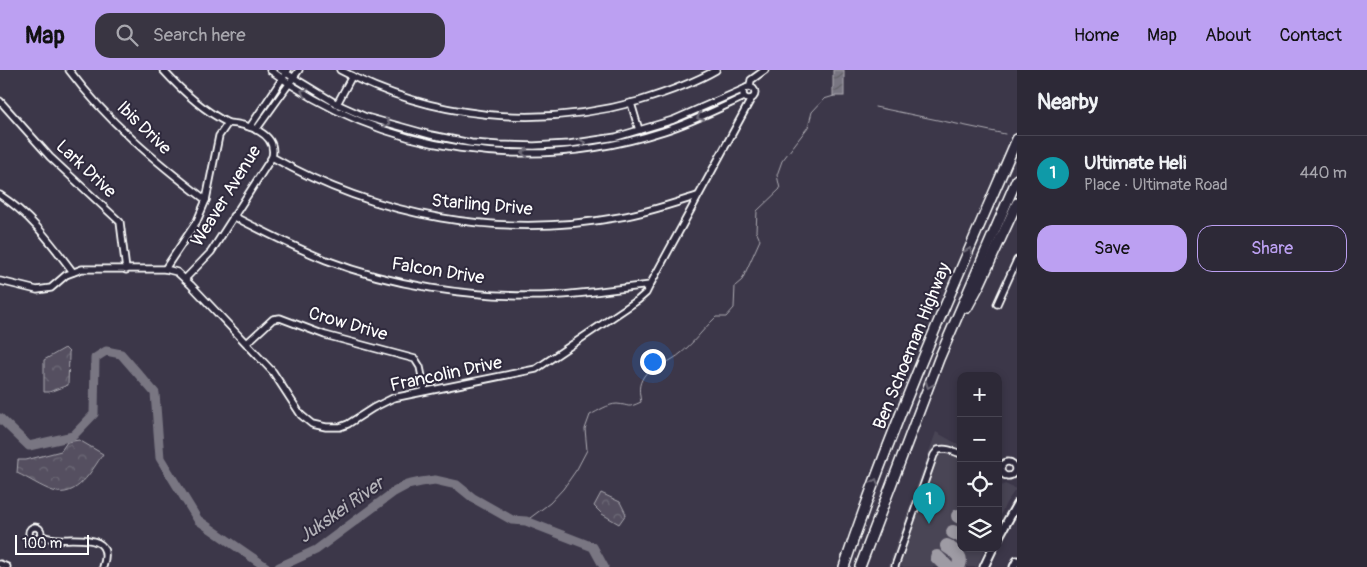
<!DOCTYPE html>
<meta charset="utf-8">
<style>
body{margin:0;font-family:Pangolin,sans-serif;background:#393542;color:#f1f3f6}
.controls{position:absolute;right:15px;bottom:15px;display:grid;overflow:hidden;border-radius:10px;box-shadow:0 2px 8px #0003}
.controls button{width:45px;height:45px;display:grid;place-items:center;padding:0;border:0;border-bottom:1px solid #484552;background:#2d2937;color:#f1f3f6;font:25px sans-serif}
.scale{position:absolute;left:15px;bottom:12px;width:74px;box-sizing:border-box;padding-left:5px;border:2px solid #fff;border-top:0;font-size:14px;line-height:18px;white-space:nowrap;color:#fff;-webkit-text-stroke:4px #2f2a3d;paint-order:stroke}
.you{position:absolute;left:652px;top:291px;width:18px;height:18px;margin:-12px;border:4px solid #fff;border-radius:50%;background:#1a73e8;box-shadow:0 0 0 8px #1a73e833}
.badge{display:grid;place-items:center;width:32px;height:32px;border-radius:50%;background:#bca0f2;color:#fff;font-size:16px;font-weight:700}
.pin{position:absolute;translate:-50% -41px;filter:drop-shadow(0 1px 2px #0008)}
.pin::after{content:'';position:absolute;top:26px;width:18px;height:15px;background:inherit;clip-path:polygon(0 0,100% 0,50% 100%)}
.list{margin:0;padding:0;list-style:none}
h2{display:flex;justify-content:space-between;align-items:center;height:65px;margin:0;padding:0 20px;font-size:21px}
h2 small{font-size:16px;font-weight:400;color:#a7a6ad}
.list li{display:grid;grid-template-columns:32px 1fr auto;gap:15px;align-items:center;box-sizing:border-box;height:75px;padding:0 20px;border-top:1px solid #484552}
.list b{display:block;font-size:19px;white-space:nowrap}
.list p{margin:0;font-size:16px;white-space:nowrap;color:#a7a6ad}
.list em{font-size:16px;font-style:normal;color:#a7a6ad}
.actions{display:flex;gap:10px;padding:15px 20px}
.actions a{flex:1;padding:11px 0;border:1px solid #bca0f2;border-radius:15px;text-align:center;font-size:18px;color:#bca0f2}
.actions .main{background:#bca0f2;color:#111}
.icon{flex:none;width:28px;height:28px;fill:none;stroke:currentColor;stroke-width:2;stroke-linecap:round;stroke-linejoin:round}
.map{position:relative;flex:none;width:1017px;height:497px;overflow:hidden}
header{display:flex;align-items:center;gap:30px;box-sizing:border-box;height:70px;padding:0 25px;background:#bca0f2;color:#111}
header strong{font-size:24px}
nav{display:flex;gap:28px;margin-inline-start:auto;font-size:18px}
.search{width:350px;height:45px;background:#393542;display:flex;align-items:center;gap:12px;box-sizing:border-box;padding:0 18px;border-radius:15px;color:#a7a6ad;font-size:19px}
main{display:flex}
aside{flex:1;background:#2d2937}
.map>svg:first-child{display:block}
</style>
<header>
<strong>Map</strong>
<div class="search"><svg class="icon" aria-label="search" viewBox="0 0 24 24"><circle cx="10" cy="10" r="6"/><path d="M15 15l6 6"/></svg>Search here</div>
<nav><a>Home</a><a>Map</a><a>About</a><a>Contact</a></nav>
</header>
<main>
<div class="map">
<svg width="1017" height="497" viewBox="0 0 1017 497">
<defs>
<pattern id="park-crowns" width="20" height="18" patternUnits="userSpaceOnUse" patternTransform="scale(1.25)"><rect width="20" height="18" fill="#555060"/><path d="M2 6a3 3 0 1 1 6 0M12 15a3 3 0 1 1 6 0" fill="none" stroke="#6e6a78"/></pattern>
<pattern id="water-waves" width="16" height="10" patternUnits="userSpaceOnUse" patternTransform="scale(1.25)"><rect width="16" height="10" fill="#797682"/><path d="M0 5q4-4 8 0t8 0" fill="none" stroke="#626167"/></pattern>
</defs>
<rect width="100%" height="100%" fill="#3c3749"/>
<filter id="ink" filterUnits="userSpaceOnUse"><feTurbulence type="fractalNoise" baseFrequency=".02" numOctaves="2"/><feDisplacementMap in="SourceGraphic" scale="10" xChannelSelector="R" yChannelSelector="G"/><feConvolveMatrix kernelMatrix="1 2 1 2 8 2 1 2 1" color-interpolation-filters="sRGB"/></filter>
<g filter="url(#ink)">
<!-- built -->
<g fill="#494455">
<polygon points="936,362 961,376 961,478 985,478 977,497 888,497"/>
<polygon points="998,412 1001,416 1005,414 1016,419 1006,433 998,450"/>
</g>
<!-- park -->
<g fill="url(#park-crowns)" stroke="#aaa8b0">
<polygon points="65,278 69,282 69,286 68,315 49,322 44,322 44,290"/>
<path d="M79 370 103 384C92 400 77 429 53 421 41 417 28 408 17 403L18 390H26L61 381 67 372Z"/>
<polygon points="601,423 620,432 626,444 619,454 602,444 594,436"/>
</g>
<!-- water -->
<rect fill="url(#water-waves)" stroke="#afadb4" x="833" y="0" width="11" height="26"/>
<g fill="none" stroke-linecap="round" stroke-linejoin="round">
<!-- stream -->
<g stroke="#afadb4" stroke-width="1">
<polyline points="875,37 1005,64"/>
<path d="M526 451 550 433 563 419 577 399 587 380 585 359 590 345C598 341 608 334 617 334 631 335 626 339 641 332 639 321 638 315 644 306 649 298 663 295 671 290 689 280 701 261 716 247H726L734 238 735 216 742 210 760 170 756 161 757 141 780 119 777 105 782 91 808 57 812 42 824 29 834 26"/>
</g>
<!-- river -->
<g stroke="#797682" stroke-width="9">
<polyline points="0,348 29,376 73,366 94,344 95,288 106,281 121,284 155,323 160,388 198,450 266,497"/>
<polyline points="279,497 316,480 394,422 407,415 421,412 435,410 457,415 473,428 512,450 526,451 593,477 604,497"/>
</g>
<!-- taxiway -->
<g stroke="#9e9ba4" stroke-width="14">
<polyline points="958,446 961,447"/>
<polyline points="953,462 961,466"/>
<path d="M947 476C953 481 963 485 959 495"/>
<polyline points="937,487 947,497"/>
</g>
<defs>
<g id="minor">
<path d="M69 0C107 51 156 92 206 130"/>
<path d="M163 0C182 21 202 40 228 53"/>
<path d="M270 0C383 84 531 104 664 61 692 52 718 39 744 27"/>
<polyline points="281,0 337,34 366,47 431,65 471,73 498,75 534,76 569,74 616,67 673,50 744,19"/>
<path d="M340 0C432 49 538 59 639 31 665 23 692 14 716 0"/>
<polyline points="750,16 751,10 765,0"/>
<circle cx="749" cy="23" r="6"/>
<polyline points="0,31 50,87 120,152 126,200"/>
<polyline points="631,33 639,60"/>
<polyline points="337,34 352,6"/>
<polyline points="250,57 288,0"/>
<polyline points="256,60 299,0"/>
<path d="M272 87C377 147 500 169 620 147 646 143 672 134 697 126"/>
<path d="M0 125C31 145 51 173 73 202"/>
<path d="M233 146C264 162 294 177 326 190 393 216 469 227 541 226 578 225 614 219 650 215"/>
<path d="M165 199 197 151 206 130 219 66 228 53C247 54 278 63 272 87L211 182 185 209"/>
<polyline points="0,211 37,220 51,218 66,205 82,199 165,199 177,202 191,215 273,302 301,345 312,354 326,357 340,357 348,354 373,338 393,328 536,299 638,230 646,223 650,215 751,29"/>
<polyline points="997,234 1017,190"/>
<polyline points="247,273 273,249 280,248 325,265 415,289 420,297 425,321"/>
<circle cx="1008" cy="399" r="7"/>
<circle cx="35" cy="463" r="6"/>
<path d="M40 466C46 467 51 469 56 469 68 470 96 466 103 477 107 483 105 491 103 497"/>
<polyline points="0,494 7,497"/>
<path d="M895 496 934 385 938 380C947 378 953 381 961 384"/>
</g>
<g id="major">
<polyline points="998,468 1017,434"/>
<polyline points="984,497 993,478"/>
<polyline points="1014,497 1017,491"/>
</g>
<g id="highway">
<polyline points="967,238 980,214 1017,133"/>
<path d="M844 497C893 351 956 210 1017 69"/>
<polyline points="860,497 939,289 1017,109"/>
</g>
</defs>
<!-- minor casing -->
<use href="#minor" stroke="#fff" stroke-width="9"/>
<!-- major casing -->
<use href="#major" stroke="#fff" stroke-width="11"/>
<!-- highway casing -->
<use href="#highway" stroke="#fff" stroke-width="12"/>
<!-- minor -->
<use href="#minor" stroke="#2f2a3d" stroke-width="5.5"/>
<!-- major -->
<use href="#major" stroke="#2f2a3d" stroke-width="7"/>
<!-- highway -->
<use href="#highway" stroke="#2f2a3d" stroke-width="9"/>
</g>
<!-- one-way arrows -->
<defs><path id="oneway-chevron" d="M-2-3.5L2.5 0L-2 3.5" fill="none" stroke-width="1.6" stroke-linecap="round" stroke-linejoin="round" transform="scale(1.25)"/></defs>
<g stroke="#6d6a77">
<use href="#oneway-chevron" transform="translate(304 22) rotate(-151)"/>
<use href="#oneway-chevron" transform="translate(700 47) rotate(155)"/>
<use href="#oneway-chevron" transform="translate(387 53) rotate(16)"/>
<use href="#oneway-chevron" transform="translate(582 73) rotate(-6)"/>
<use href="#oneway-chevron" transform="translate(525 83) rotate(-180)"/>
<use href="#oneway-chevron" transform="translate(969 181) rotate(-67)"/>
<use href="#oneway-chevron" transform="translate(929 315) rotate(111)"/>
<use href="#oneway-chevron" transform="translate(875 412) rotate(-69)"/>
</g>
</g>
<g text-anchor="middle" dominant-baseline="central" stroke-width="4" stroke-linejoin="round" paint-order="stroke">
<!-- street labels -->
<g font-size="18" fill="#fff" stroke="#2f2a3d">
<text transform="translate(144 58) rotate(44)">Ibis Drive</text>
<text transform="translate(86 99) rotate(43)">Lark Drive</text>
<text transform="translate(226 126) rotate(-58)">Weaver Avenue</text>
<text transform="translate(482 135) rotate(5)">Starling Drive</text>
<text transform="translate(438 201) rotate(9)">Falcon Drive</text>
<text transform="translate(348 254) rotate(16)">Crow Drive</text>
<text transform="translate(912 276) rotate(-68)">Ben Schoeman Highway</text>
<text transform="translate(446 304) rotate(-12)">Francolin Drive</text>
</g>
<!-- water labels -->
<g font-size="19" font-style="italic" fill="#b5b4ba" stroke="#2f2a3d">
<text transform="translate(341 440) rotate(-35)">Jukskei River</text>
</g>
</g>
</svg>
<div class="controls">
<button>+</button>
<button>−</button>
<button><svg class="icon" aria-label="locate" viewBox="0 0 24 24"><circle cx="12" cy="12" r="6"/><path d="M12 2v4M12 18v4M2 12h4M18 12h4"/></svg></button>
<button><svg class="icon" aria-label="layers" viewBox="0 0 24 24"><path d="M12 4l9 5-9 5-9-5zM3 14l9 5 9-5"/></svg></button>
</div>
<div class="scale">100 m</div>
<div class="you"></div>
<div class="pin badge" style="left:929px;top:454px;background:#0f9aa8">1</div>
</div>
<aside>
<h2>Nearby<small></small></h2>
<ul class="list">
<li><span class="badge" style="background:#0f9aa8">1</span><div><b>Ultimate Heli</b><p>Place · Ultimate Road</p></div><em>440 m</em></li>
</ul>
<div class="actions"><a class="main">Save</a><a>Share</a></div>
</aside>
</main>
